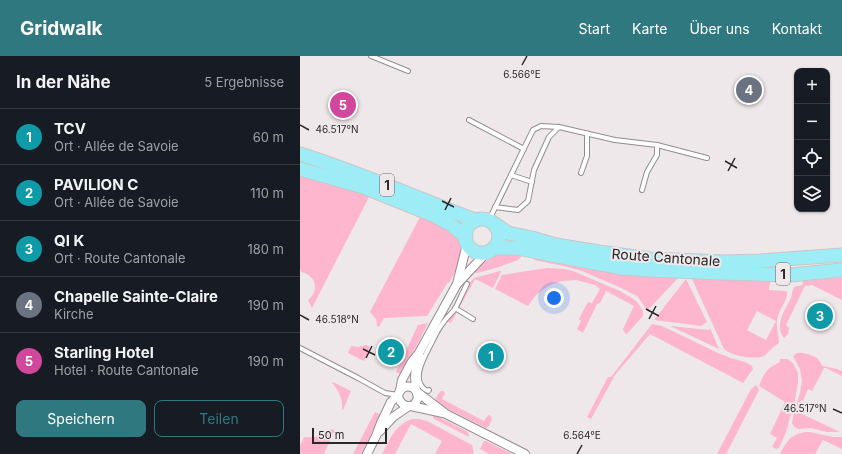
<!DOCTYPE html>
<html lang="de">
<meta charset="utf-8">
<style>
body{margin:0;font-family:Inter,sans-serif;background:#20242c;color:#f1f3f6}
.controls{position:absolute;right:12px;top:12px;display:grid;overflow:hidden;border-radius:8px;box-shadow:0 1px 3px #0004}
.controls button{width:36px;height:36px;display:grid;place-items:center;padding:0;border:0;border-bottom:1px solid #363941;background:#171b24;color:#f1f3f6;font:20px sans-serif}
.scale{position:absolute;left:12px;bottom:10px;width:75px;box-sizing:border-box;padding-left:4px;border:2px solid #2b2829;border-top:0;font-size:11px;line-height:14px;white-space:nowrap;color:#2b2829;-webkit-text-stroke:3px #efe8ea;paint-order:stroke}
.you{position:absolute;left:254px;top:242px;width:14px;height:14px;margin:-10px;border:3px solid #fff;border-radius:50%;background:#1a73e8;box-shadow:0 0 0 6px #1a73e833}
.badge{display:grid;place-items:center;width:26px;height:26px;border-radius:50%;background:#2f7880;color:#fff;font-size:13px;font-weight:700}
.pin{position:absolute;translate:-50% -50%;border:2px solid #fff;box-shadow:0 1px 4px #0006}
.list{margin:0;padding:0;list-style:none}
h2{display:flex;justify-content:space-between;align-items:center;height:52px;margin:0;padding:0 16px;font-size:17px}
h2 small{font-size:13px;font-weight:400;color:#9ea1a6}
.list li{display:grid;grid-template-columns:26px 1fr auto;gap:12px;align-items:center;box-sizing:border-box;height:56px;padding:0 16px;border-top:1px solid #363941}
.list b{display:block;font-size:15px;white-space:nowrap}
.list p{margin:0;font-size:13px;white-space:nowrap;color:#9ea1a6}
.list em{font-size:13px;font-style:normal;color:#9ea1a6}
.actions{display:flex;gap:8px;padding:12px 16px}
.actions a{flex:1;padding:9px 0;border:1px solid #2f7880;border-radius:8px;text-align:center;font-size:14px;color:#2f7880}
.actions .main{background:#2f7880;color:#fff}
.icon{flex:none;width:22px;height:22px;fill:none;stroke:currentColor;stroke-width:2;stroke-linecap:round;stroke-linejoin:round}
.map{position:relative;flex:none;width:542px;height:398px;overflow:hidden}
header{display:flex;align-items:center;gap:24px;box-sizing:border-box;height:56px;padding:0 20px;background:#2f7880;color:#fff}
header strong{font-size:19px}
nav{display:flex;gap:22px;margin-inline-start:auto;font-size:14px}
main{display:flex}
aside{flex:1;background:#171b24}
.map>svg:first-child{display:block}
</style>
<header>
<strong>Gridwalk</strong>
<nav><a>Start</a><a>Karte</a><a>Über uns</a><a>Kontakt</a></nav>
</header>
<main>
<aside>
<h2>In der Nähe<small>5 Ergebnisse</small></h2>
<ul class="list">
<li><span class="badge" style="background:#0f9aa8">1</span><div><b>TCV</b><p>Ort · Allée de Savoie</p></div><em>60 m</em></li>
<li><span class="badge" style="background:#0f9aa8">2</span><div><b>PAVILION C</b><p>Ort · Allée de Savoie</p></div><em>110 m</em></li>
<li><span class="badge" style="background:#0f9aa8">3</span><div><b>QI K</b><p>Ort · Route Cantonale</p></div><em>180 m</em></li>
<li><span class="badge" style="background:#6b7280">4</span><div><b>Chapelle Sainte-Claire</b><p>Kirche</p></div><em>190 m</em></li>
<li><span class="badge" style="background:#d1479c">5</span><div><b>Starling Hotel</b><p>Hotel · Route Cantonale</p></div><em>190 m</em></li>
</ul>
<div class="actions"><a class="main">Speichern</a><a>Teilen</a></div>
</aside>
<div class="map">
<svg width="542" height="398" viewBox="0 0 542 398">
<rect width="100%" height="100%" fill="#efe8ea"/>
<!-- green -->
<g fill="#fdb6ce" fill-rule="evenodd">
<path d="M0 119 50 134 69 141 12 252 8 244C20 234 16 219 1 216L0 212Z"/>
<path d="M120 161C128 164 143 168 149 173 171 188 159 208 149 227L148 226 127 260 84 262 79 271 77 270 76 263 70 256Z"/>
<path d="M203 197H222L221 201 218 204 196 212 177 217 174 216C183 206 191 201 203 197Z"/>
<polygon points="234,199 356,221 378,222 347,255 343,248 337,240 319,231 282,215 264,210 234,204 233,202"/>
<polygon points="247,212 264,213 273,215 320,235 332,242 337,246 343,255 343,260 326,279 323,273 334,250 306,235 300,247 297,248 283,277 277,273 281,265 279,263 288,246 292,247 300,233 295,229 276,224 262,225 248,230 236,239 228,250 195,233 202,219"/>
<polygon points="200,215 201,215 201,216 193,232 175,223 151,267 146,265 168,229 174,222"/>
<path d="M391 221 470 226 469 234 486 235 487 236C488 244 480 252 478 260 475 269 479 278 479 287 475 290 472 292 469 295 467 297 466 299 464 300 455 304 431 300 424 293ZM457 255 476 265 466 284 447 274Z"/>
<path d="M542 221V244L512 229 505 230 486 269 489 272 488 278 484 282C474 269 485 254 491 242 492 239 492 232 496 230 497 230 501 230 502 229L503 225Z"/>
<polygon points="386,223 407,266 401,270 354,264"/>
<polygon points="128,267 102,319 96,316 118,269"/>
<polygon points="352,268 362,270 418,297 431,302 445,306 452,310 453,313 443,327 350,278 315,319 291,363 287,361 308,321 311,321"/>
<polygon points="370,270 409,274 410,272 419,293"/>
<polygon points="66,289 70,291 64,305 48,297 51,290 58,291"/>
<path d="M497 297C503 296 511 299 517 302 519 304 521 308 523 310L537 313 542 315V320L526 312H524L512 335 508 333 503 345 501 344 499 348 502 350 500 357 540 376H527L511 372 499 373 496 372 494 371 492 367 493 360 500 337 502 325 500 313 493 300Z"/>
<path d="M480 303H487L493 307 498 317V327L495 344 486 376 479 392 476 393 472 391 477 382 470 378 485 346 459 330C461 324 465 315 471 311 474 309 477 308 480 306Z"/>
<path d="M33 326 51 335 43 354 42 353C43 343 39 335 32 327Z"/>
<polygon points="456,329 459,334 426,398 417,398 451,333"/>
<polygon points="141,335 143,335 145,337 142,343 184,365 188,359 191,360 192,363 189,370 186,372 138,348 135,344 139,337"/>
<polygon points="75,356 81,359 61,398 53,398"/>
<polygon points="133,358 168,376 169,381 134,363 133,361"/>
<path d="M112 363H119L127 365 172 389 174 396 173 398H135L142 385 111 368 95 398H82C90 383 95 369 112 363Z"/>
<path d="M32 373 35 374 24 398H2L0 397V390L4 381C15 382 24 380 32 373Z"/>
<path d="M510 376 533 381H542V393L523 384 515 398H480C487 384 493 376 510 376Z"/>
<polygon points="184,385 186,385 212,398 189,398 180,393"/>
</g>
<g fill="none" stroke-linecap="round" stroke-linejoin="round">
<defs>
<g id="lane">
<polyline points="71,0 108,15"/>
<polyline points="169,64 224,93"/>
<polyline points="281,117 287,100 287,78"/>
<polyline points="211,119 232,126"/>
<polyline points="342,134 347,116 357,99 357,89"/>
<polyline points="195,151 218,154 228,145 234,114 249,81 259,71"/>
<polyline points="189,164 233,74 241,70 259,71 315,84 357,89 407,102"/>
<polyline points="155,252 173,263"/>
<polyline points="0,292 58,322 85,337 98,339"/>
<path d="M129 334 128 335C108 326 126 298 132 286 135 280 138 273 143 267 146 262 151 258 155 253 159 245 163 236 167 228"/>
</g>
<g id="street">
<polyline points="159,226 188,195"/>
<path d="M116 334C109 328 101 330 98 339 99 350 113 355 117 344 119 340 117 338 116 335 115 331 116 326 115 322 115 314 117 307 119 300"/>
<polyline points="100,335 102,324 111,307 119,297 157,228 167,188"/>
<polyline points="117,336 146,358 225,398"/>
<polyline points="111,350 143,357"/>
<polyline points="80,375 93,361 109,350"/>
<polyline points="67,398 76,380 81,367 91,346 98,339"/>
</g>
<g id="primary">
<path d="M0 98C60 117 117 142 175 164"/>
<polyline points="0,113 63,131 133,159 150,168 166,181"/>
<circle cx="182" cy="180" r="17"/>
<polyline points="195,168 208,177 232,182 256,189 299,196 350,203 424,206 460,205 542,199"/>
<polyline points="194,192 217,192 289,206 323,212 349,214 423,217 491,219 542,214"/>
</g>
</defs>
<!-- lane casing -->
<use href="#lane" stroke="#938c8e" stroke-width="6"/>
<!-- street casing -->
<use href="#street" stroke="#938c8e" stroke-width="10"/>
<!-- primary casing -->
<use href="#primary" stroke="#c8c7c7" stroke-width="15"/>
<!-- lane -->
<use href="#lane" stroke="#fff" stroke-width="4"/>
<!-- street -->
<use href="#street" stroke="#fff" stroke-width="8"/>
<!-- primary -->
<use href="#primary" stroke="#9eedf6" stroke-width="13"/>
</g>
<!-- ticks -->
<path fill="none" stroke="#2b2829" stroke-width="1.5" d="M222 9 227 0M0 69 9 74M425 105 437 112M428 115 435 102M142 145 154 151M145 154 151 142M346 253 359 260M0 259 9 264M349 263 356 250M63 293 75 299M66 302 72 290M533 353 542 357M277 398 282 389"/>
<g text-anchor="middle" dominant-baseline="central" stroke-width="4" stroke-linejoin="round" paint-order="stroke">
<!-- shield labels -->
<g fill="#efe8ea" stroke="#666263" stroke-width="1">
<rect x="80" y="118" width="14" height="22" rx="3"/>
<rect x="476" y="207" width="14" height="22" rx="3"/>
</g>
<g font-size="13" font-weight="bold" fill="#2b2829">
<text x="87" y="129">1</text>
<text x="483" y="218">1</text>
</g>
<!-- street labels -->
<g font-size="14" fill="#2b2829" stroke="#efe8ea">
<text transform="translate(366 201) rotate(4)">Route Cantonale</text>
</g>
</g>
<g font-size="10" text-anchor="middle" fill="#2b2829" stroke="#efe8ea" stroke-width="4" stroke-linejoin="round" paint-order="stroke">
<text x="222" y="22">6.566°E</text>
<text x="37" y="77">46.517°N</text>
<text x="37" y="267">46.518°N</text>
<text x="505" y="356">46.517°N</text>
<text x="282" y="383">6.564°E</text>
</g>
</svg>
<div class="controls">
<button>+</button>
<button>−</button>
<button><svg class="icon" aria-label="locate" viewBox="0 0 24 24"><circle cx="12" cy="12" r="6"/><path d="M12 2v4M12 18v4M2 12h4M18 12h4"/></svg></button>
<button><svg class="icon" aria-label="layers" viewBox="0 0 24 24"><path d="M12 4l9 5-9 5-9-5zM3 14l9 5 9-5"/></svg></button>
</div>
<div class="scale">50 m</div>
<div class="you"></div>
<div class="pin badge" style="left:191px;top:300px;background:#0f9aa8">1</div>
<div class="pin badge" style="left:91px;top:296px;background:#0f9aa8">2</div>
<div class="pin badge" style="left:520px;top:260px;background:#0f9aa8">3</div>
<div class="pin badge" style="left:449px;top:34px;background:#6b7280">4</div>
<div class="pin badge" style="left:43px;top:49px;background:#d1479c">5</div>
</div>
</main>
